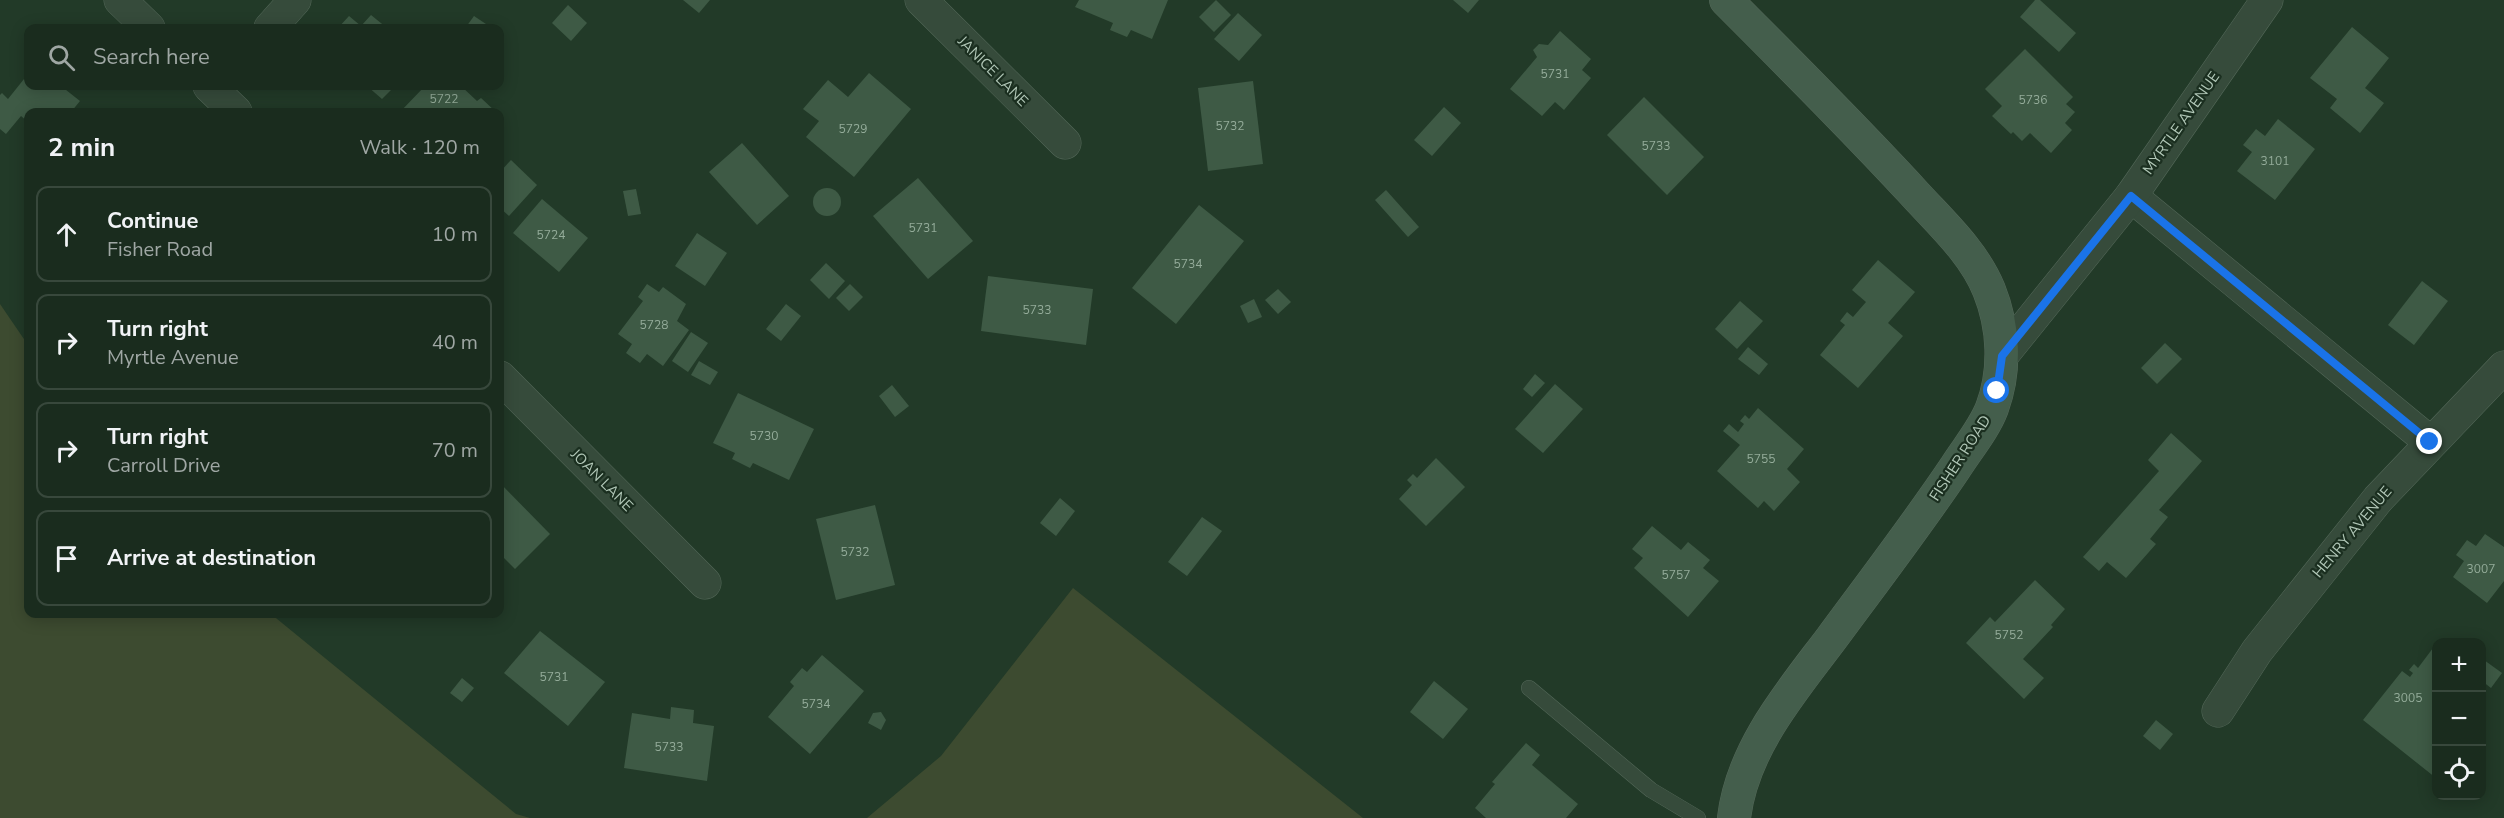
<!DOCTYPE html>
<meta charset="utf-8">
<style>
body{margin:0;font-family:"Nunito Sans",sans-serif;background:#233427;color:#f1f3f6}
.controls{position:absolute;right:18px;bottom:18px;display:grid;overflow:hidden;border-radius:12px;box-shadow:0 3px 15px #0003}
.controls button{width:54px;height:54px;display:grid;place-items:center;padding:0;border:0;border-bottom:2px solid #38483c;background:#1a2c1e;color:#f1f3f6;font:30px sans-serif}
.stop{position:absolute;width:18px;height:18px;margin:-14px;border:4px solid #1a73e8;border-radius:50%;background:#fff}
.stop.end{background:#1a73e8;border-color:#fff;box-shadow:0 2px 6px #0008}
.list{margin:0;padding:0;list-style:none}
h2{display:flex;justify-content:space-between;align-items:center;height:78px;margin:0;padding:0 24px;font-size:26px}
h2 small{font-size:20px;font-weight:400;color:#9fa7a4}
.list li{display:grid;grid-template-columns:39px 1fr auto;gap:18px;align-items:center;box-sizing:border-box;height:96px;margin:0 12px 12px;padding:0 12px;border:2px solid #38483c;border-radius:12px}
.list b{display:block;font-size:22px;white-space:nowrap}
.list p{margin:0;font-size:20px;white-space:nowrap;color:#9fa7a4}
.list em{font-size:20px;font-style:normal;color:#9fa7a4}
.icon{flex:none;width:33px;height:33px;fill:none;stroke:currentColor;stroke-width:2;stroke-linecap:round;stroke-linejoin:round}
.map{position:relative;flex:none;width:2504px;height:818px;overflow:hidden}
.search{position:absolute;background:#1a2c1e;box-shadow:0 3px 15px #0003;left:24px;top:24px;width:480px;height:66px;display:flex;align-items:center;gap:15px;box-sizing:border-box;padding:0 21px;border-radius:12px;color:#9fa7a4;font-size:22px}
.panel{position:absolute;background:#1a2c1e;box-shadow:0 3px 15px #0003;left:24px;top:108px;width:480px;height:510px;border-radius:12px}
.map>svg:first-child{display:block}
</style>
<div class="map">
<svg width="2504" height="818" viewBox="0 0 2504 818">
<rect width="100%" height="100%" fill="#223a28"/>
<!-- green -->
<g fill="#3d4b30">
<polygon points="0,304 28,345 28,614 271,614 516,814 530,818 0,818"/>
<polygon points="1073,588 1363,818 867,818 941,756"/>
</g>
<!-- building -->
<g fill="#3e5a45">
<polygon points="683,0 710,0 699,13"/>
<polygon points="1079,0 1168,0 1152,39 1131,30 1127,37 1110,30 1113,23 1075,7"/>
<polygon points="1216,0 1231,15 1214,32 1199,17"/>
<polygon points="1453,0 1479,0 1468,13"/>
<polygon points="2035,0 2040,0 2076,33 2059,52 2020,17"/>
<polygon points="568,5 587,23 571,41 552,23"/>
<polygon points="1238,13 1262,35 1239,61 1214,39"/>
<polygon points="371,15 387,28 338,28 349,16 361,26"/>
<polygon points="474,16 486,24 482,28 466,27"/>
<polygon points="2352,27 2389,58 2365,88 2384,103 2360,133 2330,108 2337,99 2310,78"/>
<polygon points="1560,31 1591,59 1582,70 1591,78 1564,110 1555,102 1542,116 1510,89 1537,57 1533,50 1539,44 1548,45"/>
<polygon points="2025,49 2073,97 2066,104 2075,112 2065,123 2072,130 2051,153 2030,133 2022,141 2013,132 2011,134 1992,116 2002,106 1985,89"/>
<polygon points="869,73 911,109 854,177 806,137 819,121 803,109 828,80 848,97"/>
<polygon points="28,74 28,86 61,86 80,101 71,112 28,112 28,122 21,116 6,134 0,129 0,95 2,93 8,99"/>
<polygon points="1253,81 1263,164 1208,171 1198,88"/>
<polygon points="367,86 395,86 382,99"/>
<polygon points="425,86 461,86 477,101 481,98 496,112 400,112"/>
<polygon points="1644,97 1704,157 1667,195 1607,135"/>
<polygon points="1444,107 1461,123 1432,156 1414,140"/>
<polygon points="2278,119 2315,149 2275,200 2237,171 2252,152 2243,145 2256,129 2265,136"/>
<polygon points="742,143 789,196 757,225 709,172"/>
<polygon points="511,160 537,185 509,216 500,208 500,172"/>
<polygon points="918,178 973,241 928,279 873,216"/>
<circle cx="827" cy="202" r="14"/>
<polygon points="636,189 641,214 628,216 623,191"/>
<polygon points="1386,190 1419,227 1408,237 1375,200"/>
<polygon points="542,199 588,238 559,272 513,233"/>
<polygon points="1199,205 1244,241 1176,324 1132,288"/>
<polygon points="697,233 727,253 705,286 675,266"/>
<polygon points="1878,260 1915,292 1888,323 1903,336 1858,388 1820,355 1845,325 1840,321 1847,312 1853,317 1866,302 1852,290"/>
<polygon points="826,263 845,281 829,299 810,280"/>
<polygon points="988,276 1093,289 1086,345 981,331"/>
<polygon points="2422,281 2448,301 2414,345 2388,325"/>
<polygon points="647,284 659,292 663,287 686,304 677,321 689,330 663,366 647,354 640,363 626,353 632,344 618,334 643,301 638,297"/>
<polygon points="850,284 863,297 849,311 836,298"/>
<polygon points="1278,289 1291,302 1278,314 1265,300"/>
<polygon points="1254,299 1262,317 1248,323 1240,306"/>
<polygon points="1740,301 1763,321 1737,349 1715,329"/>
<polygon points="786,304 801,316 781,341 766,329"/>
<polygon points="691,332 708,343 688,372 672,361"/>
<polygon points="2165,343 2182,359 2157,384 2141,368"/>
<polygon points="1748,347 1768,364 1759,375 1738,359"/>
<polygon points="699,361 718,372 710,385 691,375"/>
<polygon points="1535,374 1545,383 1532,397 1523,389"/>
<polygon points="1555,384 1583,409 1543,453 1515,429"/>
<polygon points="892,385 909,406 895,417 879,396"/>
<polygon points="738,393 814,429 789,480 753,463 750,468 732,459 735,453 713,443"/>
<polygon points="1758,408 1804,449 1787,469 1800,482 1774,511 1764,501 1758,508 1717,471 1740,445 1723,431 1729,424 1738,432 1744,424 1740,421 1745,415 1749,419"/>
<polygon points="2171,433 2202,461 2159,510 2168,517 2150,539 2156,544 2126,578 2107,562 2099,571 2083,557 2159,471 2148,460"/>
<polygon points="1436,458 1465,487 1426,526 1399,499 1412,485 1407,480 1413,474 1417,478"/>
<polygon points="500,483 550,534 515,569 500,554"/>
<polygon points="1060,498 1075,511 1056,536 1040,523"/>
<polygon points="875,505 895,585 836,600 816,519"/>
<polygon points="1202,517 1222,531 1187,576 1168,562"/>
<polygon points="1652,526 1681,550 1688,542 1710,560 1703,568 1719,581 1688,617 1634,568 1643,558 1632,549"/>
<polygon points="2485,534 2504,547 2504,581 2487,603 2453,577 2464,561 2456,555 2467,540 2476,546"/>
<polygon points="2035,580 2065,609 2051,625 2053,627 2023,659 2044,678 2024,699 1966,643 1990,617 1995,622"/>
<polygon points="540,631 605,682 568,726 504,673"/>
<polygon points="2433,648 2436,651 2436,778 2363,720 2402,671 2410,677 2413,673 2409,670 2414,664 2418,668"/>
<polygon points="822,655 864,691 810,754 768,717 794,686 790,682 802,668 807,672"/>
<polygon points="2484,660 2502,673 2491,688 2482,681 2482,664"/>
<polygon points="462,678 474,688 462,702 450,693"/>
<polygon points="1434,681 1468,709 1443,739 1410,712"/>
<polygon points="671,707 694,710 693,723 714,726 707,781 624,768 632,713 670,719"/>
<polygon points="881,712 886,720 881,730 868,723 873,713"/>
<polygon points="2156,720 2173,734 2160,750 2143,736"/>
<polygon points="1526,743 1540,755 1532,765 1578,804 1566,818 1486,818 1475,808 1495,784 1492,782"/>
</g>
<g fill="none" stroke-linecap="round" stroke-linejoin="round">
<defs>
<polyline id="lane" points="1529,688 1651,790 1698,818"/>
<g id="street">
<polyline points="120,0 149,28"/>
<polyline points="921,0 1065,143"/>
<polyline points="270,28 295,0"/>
<polyline points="209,86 236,112"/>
<polyline points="2131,196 2430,442"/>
<polyline points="2002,356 2131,196 2267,0"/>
<polyline points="500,377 705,583"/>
<polyline points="2218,711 2257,651 2378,499 2504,367"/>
</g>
<path id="secondary" d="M1726 0C1789 63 1852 126 1912 191 1940 222 1973 251 1989 290 2004 327 2006 370 1992 408 1984 429 1967 449 1955 468 1916 526 1873 582 1831 639 1791 692 1742 749 1734 818"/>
</defs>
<!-- lane casing -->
<use href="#lane" stroke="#546859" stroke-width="16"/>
<!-- street casing -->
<use href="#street" stroke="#546859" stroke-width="33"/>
<!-- secondary casing -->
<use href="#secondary" stroke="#546859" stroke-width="34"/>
<!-- lane -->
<use href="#lane" stroke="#364b3b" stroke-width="15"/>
<!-- street -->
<use href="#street" stroke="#364b3b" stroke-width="32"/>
<!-- secondary -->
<use href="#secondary" stroke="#445e4c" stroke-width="33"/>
</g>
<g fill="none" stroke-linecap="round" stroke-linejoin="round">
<!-- route -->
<polyline stroke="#1a73e8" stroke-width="8" points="1997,391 2002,356 2131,196 2430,442"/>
</g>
<g text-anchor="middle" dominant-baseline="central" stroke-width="4.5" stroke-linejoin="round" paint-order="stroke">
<!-- number labels -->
<g font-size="12" fill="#94ac9a">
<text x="1555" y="74">5731</text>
<text x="444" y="99">5722</text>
<text x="2033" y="100">5736</text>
<text x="1230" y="126">5732</text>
<text x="853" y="129">5729</text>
<text x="1656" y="146">5733</text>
<text x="2275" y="161">3101</text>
<text x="923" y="228">5731</text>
<text x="551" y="235">5724</text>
<text x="1188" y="264">5734</text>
<text x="1037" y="310">5733</text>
<text x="654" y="325">5728</text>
<text x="764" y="436">5730</text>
<text x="1761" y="459">5755</text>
<text x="855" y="552">5732</text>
<text x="2481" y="569">3007</text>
<text x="1676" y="575">5757</text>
<text x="2009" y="635">5752</text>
<text x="554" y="677">5731</text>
<text x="2408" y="698">3005</text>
<text x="816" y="704">5734</text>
<text x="669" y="747">5733</text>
</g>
<!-- street labels -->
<g font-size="15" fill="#b1c7b7" stroke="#1b2f20">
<text transform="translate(993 71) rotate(45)">JANICE LANE</text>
<text transform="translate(2181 123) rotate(-55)">MYRTLE AVENUE</text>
<text transform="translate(1960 458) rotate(-57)">FISHER ROAD</text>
<text transform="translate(602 480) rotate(45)">JOAN LANE</text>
<text transform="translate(2352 532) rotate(-50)">HENRY AVENUE</text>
</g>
</g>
</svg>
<div class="controls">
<button>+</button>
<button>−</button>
<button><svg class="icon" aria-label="locate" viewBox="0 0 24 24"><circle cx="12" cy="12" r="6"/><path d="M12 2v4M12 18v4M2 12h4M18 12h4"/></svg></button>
</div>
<div class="stop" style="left:1997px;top:391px"></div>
<div class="stop end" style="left:2430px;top:442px"></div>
<div class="search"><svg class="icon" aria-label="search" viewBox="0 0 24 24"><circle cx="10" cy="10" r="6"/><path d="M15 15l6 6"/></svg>Search here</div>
<section class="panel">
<h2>2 min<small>Walk · 120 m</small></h2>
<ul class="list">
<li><svg class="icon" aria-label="ahead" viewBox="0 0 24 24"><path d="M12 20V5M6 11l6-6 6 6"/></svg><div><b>Continue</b><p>Fisher Road</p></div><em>10 m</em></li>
<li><svg class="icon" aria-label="right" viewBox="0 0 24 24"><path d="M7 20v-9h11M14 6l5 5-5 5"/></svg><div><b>Turn right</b><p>Myrtle Avenue</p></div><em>40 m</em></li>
<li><svg class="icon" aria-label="right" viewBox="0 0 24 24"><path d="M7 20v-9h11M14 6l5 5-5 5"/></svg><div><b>Turn right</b><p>Carroll Drive</p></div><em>70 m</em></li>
<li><svg class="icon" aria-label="arrive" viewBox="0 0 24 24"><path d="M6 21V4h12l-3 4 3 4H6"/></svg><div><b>Arrive at destination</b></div></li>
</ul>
</section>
</div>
